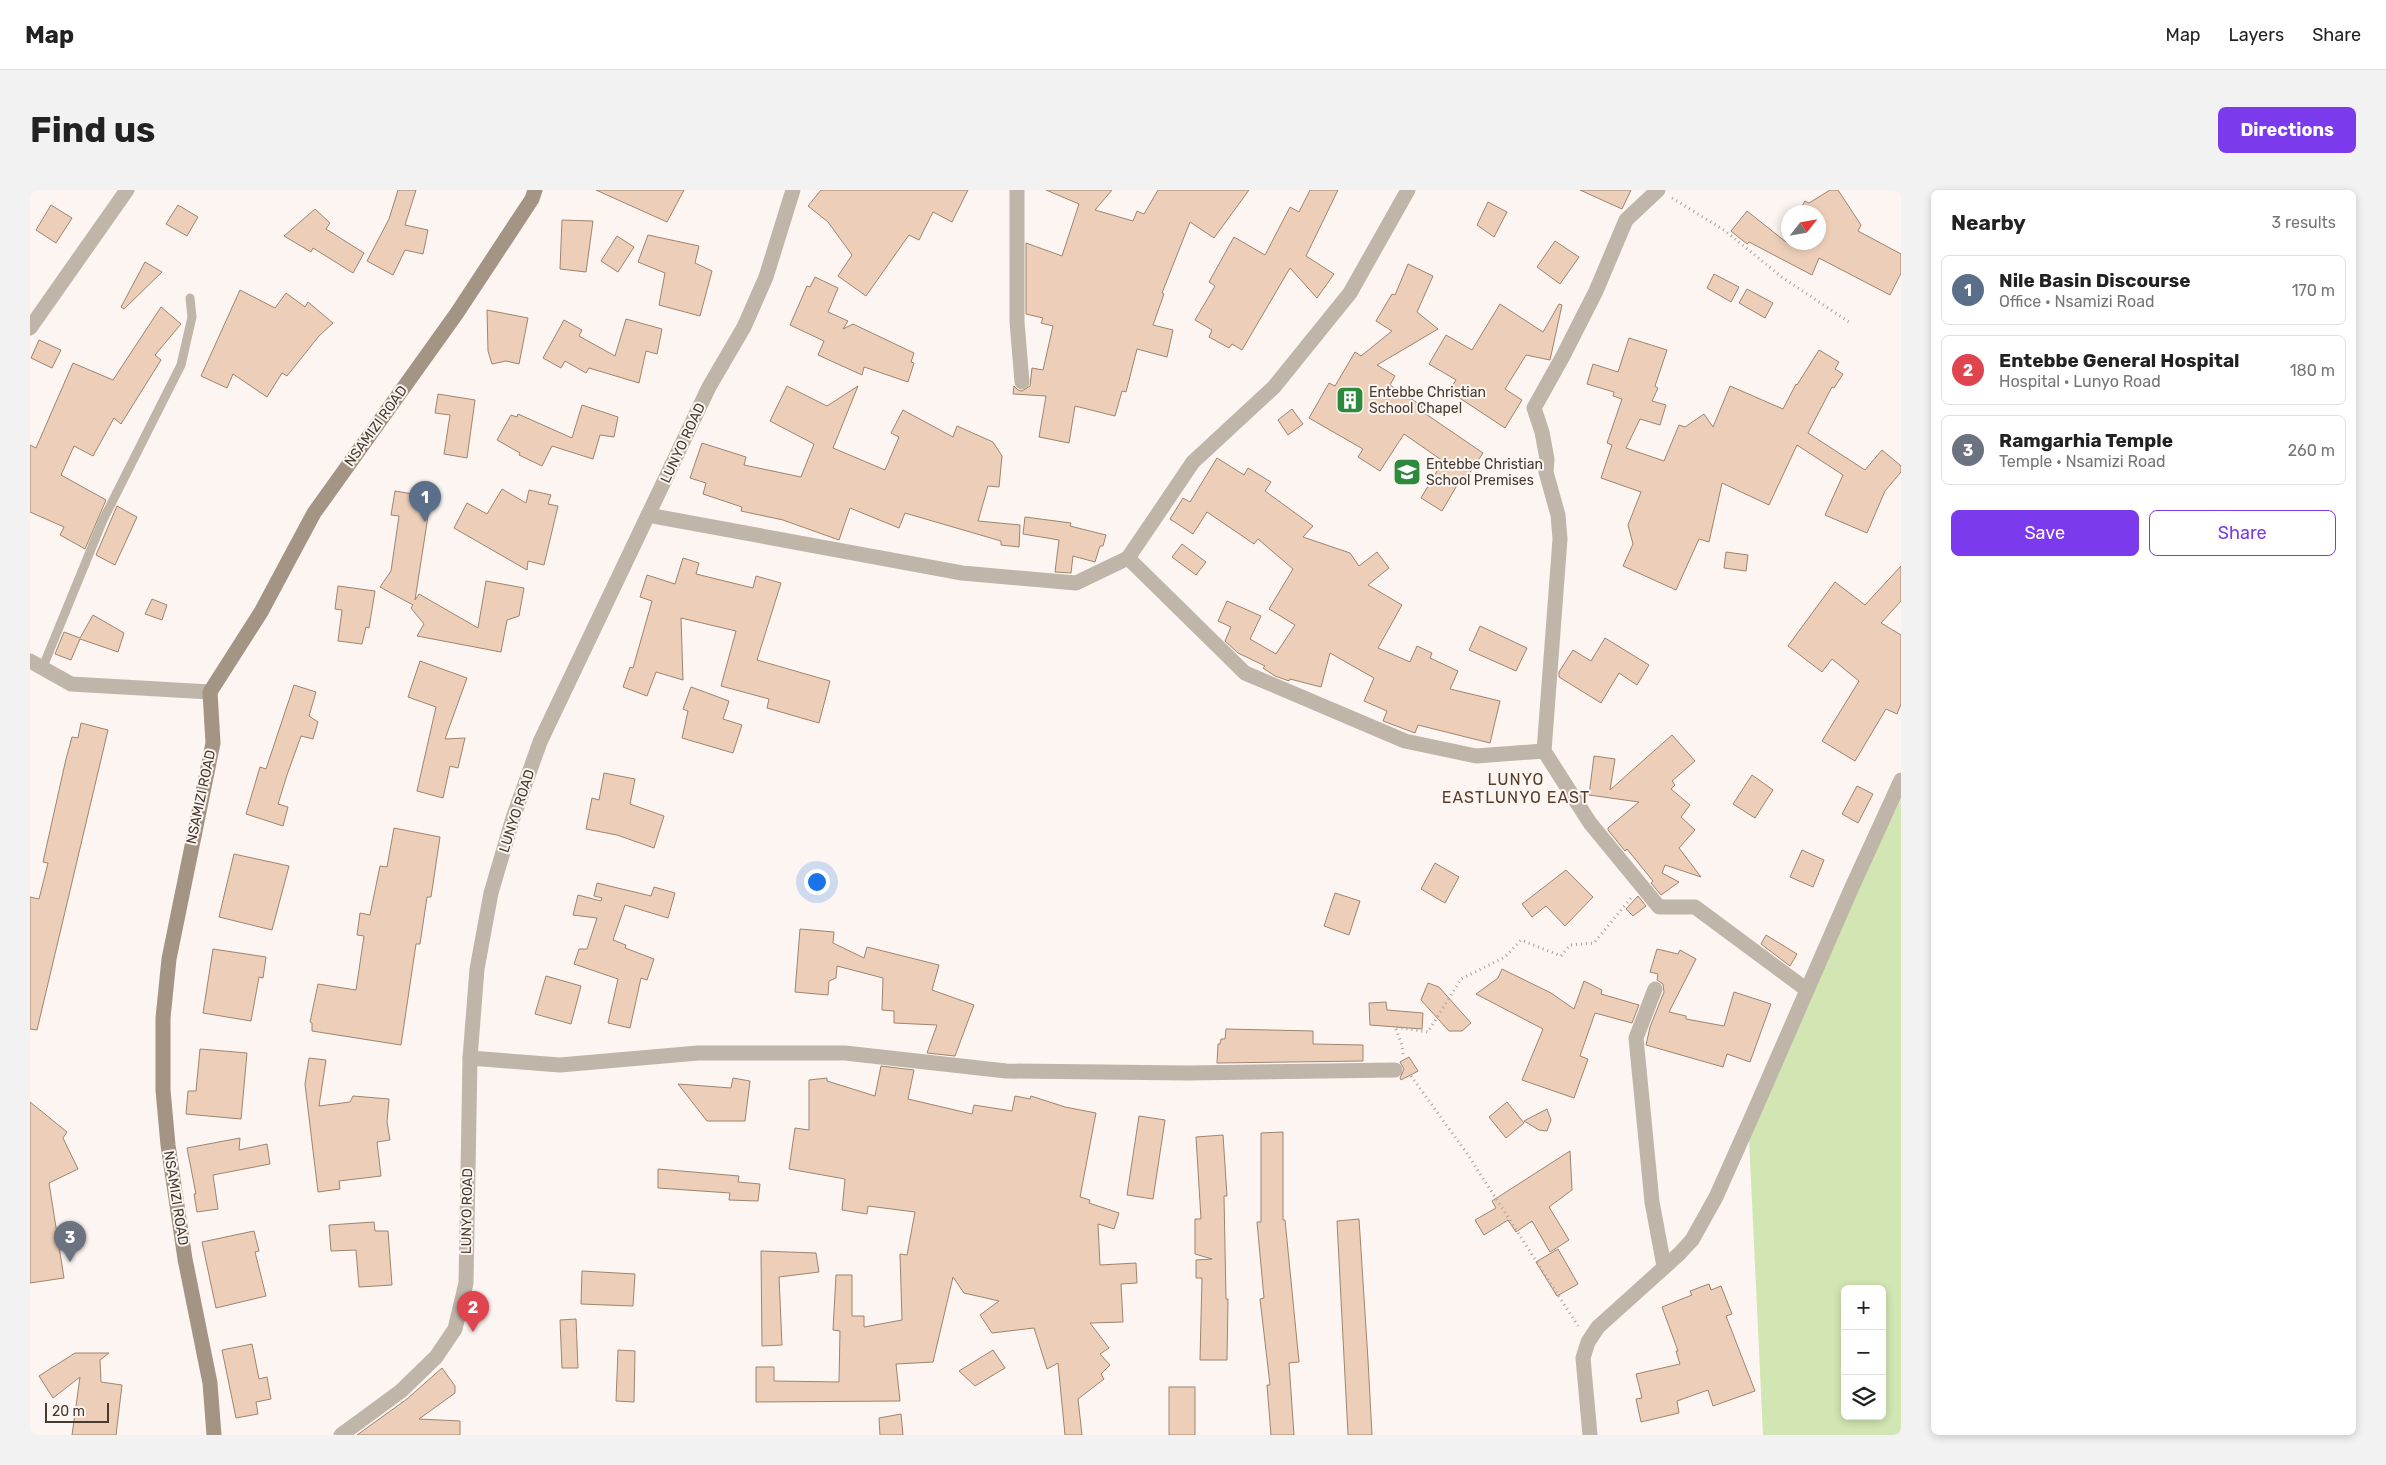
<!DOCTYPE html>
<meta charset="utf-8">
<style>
body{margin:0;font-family:Rubik,sans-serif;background:#f2f2f2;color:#222}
.controls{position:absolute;right:15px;bottom:15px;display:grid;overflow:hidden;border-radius:8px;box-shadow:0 2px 8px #0003}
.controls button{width:45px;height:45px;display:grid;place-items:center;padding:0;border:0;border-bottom:1px solid #e0e0e0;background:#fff;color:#222;font:25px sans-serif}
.compass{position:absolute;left:1751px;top:15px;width:45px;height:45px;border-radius:50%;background:#fff;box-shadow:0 2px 8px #0003;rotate:59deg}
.scale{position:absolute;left:15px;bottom:12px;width:64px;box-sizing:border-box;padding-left:5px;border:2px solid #463a31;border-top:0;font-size:14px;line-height:18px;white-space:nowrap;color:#463a31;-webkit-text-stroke:4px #fcf5f1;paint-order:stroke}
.you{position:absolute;left:786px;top:691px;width:18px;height:18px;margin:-12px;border:4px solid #fff;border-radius:50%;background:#1a73e8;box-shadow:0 0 0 8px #1a73e833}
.badge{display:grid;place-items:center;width:32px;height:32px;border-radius:50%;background:#7c3aed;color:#fff;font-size:16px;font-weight:700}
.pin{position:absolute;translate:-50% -41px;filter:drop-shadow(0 1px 2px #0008)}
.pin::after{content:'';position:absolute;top:26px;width:18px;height:15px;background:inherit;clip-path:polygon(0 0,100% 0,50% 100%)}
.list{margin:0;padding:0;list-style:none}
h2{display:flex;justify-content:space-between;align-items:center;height:65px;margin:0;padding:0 20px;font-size:21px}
h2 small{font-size:16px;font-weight:400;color:#767676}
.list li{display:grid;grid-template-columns:32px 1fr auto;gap:15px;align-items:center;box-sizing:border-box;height:70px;margin:0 10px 10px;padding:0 10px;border:1px solid #e0e0e0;border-radius:8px}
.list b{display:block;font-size:19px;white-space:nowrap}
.list p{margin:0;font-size:16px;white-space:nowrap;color:#767676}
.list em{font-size:16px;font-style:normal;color:#767676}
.actions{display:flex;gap:10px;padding:15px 20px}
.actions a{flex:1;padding:11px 0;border:1px solid #7c3aed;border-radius:8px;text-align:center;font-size:18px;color:#7c3aed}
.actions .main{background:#7c3aed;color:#fff}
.icon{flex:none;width:28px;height:28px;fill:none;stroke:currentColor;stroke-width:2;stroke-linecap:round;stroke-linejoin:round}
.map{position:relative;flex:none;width:1871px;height:1245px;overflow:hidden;border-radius:8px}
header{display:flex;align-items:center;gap:30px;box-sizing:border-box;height:70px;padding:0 25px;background:#fff;border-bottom:1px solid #e0e0e0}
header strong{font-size:24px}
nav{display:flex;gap:28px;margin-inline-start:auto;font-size:18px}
.intro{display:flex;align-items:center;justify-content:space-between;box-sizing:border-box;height:120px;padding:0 30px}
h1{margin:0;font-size:35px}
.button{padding:12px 22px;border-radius:8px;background:#7c3aed;color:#fff;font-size:18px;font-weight:700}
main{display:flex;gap:30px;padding:0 30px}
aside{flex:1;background:#fff;border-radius:8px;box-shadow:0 2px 8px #0003}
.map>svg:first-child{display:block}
</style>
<header>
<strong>Map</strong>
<nav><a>Map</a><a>Layers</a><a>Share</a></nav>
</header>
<div class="intro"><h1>Find us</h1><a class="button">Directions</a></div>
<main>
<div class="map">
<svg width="1871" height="1245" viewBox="0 0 1871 1245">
<rect width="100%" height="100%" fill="#fcf5f1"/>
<!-- green -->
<path fill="#d1e6b2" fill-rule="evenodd" d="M1871 609V1245H1733L1718 927ZM1815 1099H1852V1226H1815Z"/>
<!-- building -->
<g fill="#edcfb9" stroke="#9f846f">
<polygon points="368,0 386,0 375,35 398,40 393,64 375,60 363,85 337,71 359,29"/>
<polygon points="566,0 654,0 637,32"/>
<polygon points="791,0 938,0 922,32 903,22 889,50 879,45 836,106 808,86 822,65 798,32 778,16"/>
<polygon points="1016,0 1082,0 1065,20 1103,31 1107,21 1114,24 1128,0 1219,0 1184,48 1160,32 1132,103 1134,104 1123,135 1143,140 1137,167 1107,159 1096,202 1092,201 1085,226 1045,216 1039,253 1009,247 1016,206 983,204 984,196 988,200 992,201 1000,196 1002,178 1013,180 1023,136 1011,133 1013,128 996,124 996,53 1032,66 1049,14"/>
<polygon points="1280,0 1308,0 1276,66 1304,84 1287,108 1260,78 1212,160 1202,154 1199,158 1179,147 1182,140 1165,130 1185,96 1179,92 1204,47 1235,65 1260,17 1269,22"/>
<polygon points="1550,0 1601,0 1592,19"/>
<polygon points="1800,0 1808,0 1831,35 1828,41 1871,64 1871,83 1860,105 1789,68 1782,85 1719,52 1717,54 1701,41 1717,21 1756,52 1758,47 1758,52 1788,52 1788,22 1769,22 1775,11 1779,13"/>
<polygon points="1458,12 1477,22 1464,47 1447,35"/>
<polygon points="21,15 42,28 26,53 6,40"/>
<polygon points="148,15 168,27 157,46 136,34"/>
<polygon points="285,19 300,33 296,39 334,63 323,83 283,58 281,62 254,46"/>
<polygon points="532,30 563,31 556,82 530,79"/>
<polygon points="618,45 669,56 665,73 682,81 670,126 629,115 635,83 608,72"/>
<polygon points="587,46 604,57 588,82 571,71"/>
<polygon points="1525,51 1549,67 1530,94 1507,77"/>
<polygon points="115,72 132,82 94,119 91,117"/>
<polygon points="1378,74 1403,86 1387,122 1408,139 1347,175 1365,186 1360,195 1392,216 1390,220 1453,263 1437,287 1433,285 1412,321 1391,308 1413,271 1374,244 1350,281 1328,267 1333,259 1279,228 1299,193 1305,196 1325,162 1331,166 1362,141 1346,131 1362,104 1365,105"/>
<polygon points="1684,84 1709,97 1701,112 1677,98"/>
<polygon points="785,87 808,98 798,122 818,131 813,139 823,134 884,163 881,172 884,173 878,192 834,177 832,185 788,165 794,151 760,135 777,96 780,97"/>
<polygon points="1717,99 1743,113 1735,128 1709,113"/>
<polygon points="210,100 245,118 256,103 275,117 278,112 303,133 289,146 257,186 252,183 237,207 203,184 197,198 171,186"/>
<polygon points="1470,114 1513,142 1529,114 1532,115 1520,170 1496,165 1475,199 1492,210 1475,238 1419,201 1426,190 1399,174 1416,145 1442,160"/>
<polygon points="131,117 151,134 125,165 131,170 91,234 84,228 63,266 44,256 31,285 76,310 55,359 30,345 34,337 0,322 0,255 6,258 43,173 83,190"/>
<polygon points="457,120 498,128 489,174 476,171 462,174 458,161"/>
<polygon points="596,129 632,139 627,164 616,161 609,193 559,178 556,183 535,171 531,178 513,168 534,130 552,140 549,146 585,166"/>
<polygon points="1599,148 1637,160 1625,196 1628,198 1622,211 1636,215 1630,235 1610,229 1596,258 1634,271 1649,235 1655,237 1674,224 1683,237 1700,196 1753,219 1766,194 1767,195 1789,160 1809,172 1805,179 1813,184 1804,198 1802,197 1778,243 1835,280 1852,260 1871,276 1871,282 1855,301 1837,343 1795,325 1813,285 1767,255 1739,315 1692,293 1679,352 1669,349 1646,400 1593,376 1603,354 1598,335 1611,302 1571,288 1582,255 1577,253 1592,209 1583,206 1584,202 1557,194 1563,174 1588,182"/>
<polygon points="9,150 31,160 22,178 1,168"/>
<polygon points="757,196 797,216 828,196 803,258 855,280 869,247 861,243 873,220 923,247 927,236 963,252 972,266 969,297 958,296 948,331 990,335 989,357 971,355 971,351 875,323 869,338 820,318 809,350 753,330 711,321 712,317 673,304 676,293 660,288 672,253 716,267 714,275 771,287 784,254 740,231"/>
<polygon points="408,204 445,210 437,268 414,264 420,225 405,223"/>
<polygon points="552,215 588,227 584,247 570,245 563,269 522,256 512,276 489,265 490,263 467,250 481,225 487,227 488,224 542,248"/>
<polygon points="1262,219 1273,234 1258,245 1248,230"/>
<polygon points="1187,268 1214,285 1218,278 1241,292 1235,301 1283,336 1273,347 1320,363 1329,376 1347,362 1359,378 1338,395 1372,415 1348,458 1380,472 1387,456 1402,463 1400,468 1428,481 1420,499 1470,511 1460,553 1388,535 1385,543 1353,531 1357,521 1334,511 1344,488 1300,463 1291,497 1260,489 1259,491 1245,486 1233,478 1235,476 1208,463 1195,451 1201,437 1188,431 1197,411 1231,426 1220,449 1246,464 1265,435 1239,419 1263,379 1228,349 1224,354 1177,322 1163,344 1140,329 1153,308 1160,312"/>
<polygon points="472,299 496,313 499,300 521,305 518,314 528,316 514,375 498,371 497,380 424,338 437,313 457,324"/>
<polygon points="365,301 401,307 385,410 389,404 448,438 456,391 494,398 489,426 477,430 471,462 387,446 394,434 381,418 383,415 350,397 361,381 369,326 361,325"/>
<polygon points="87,316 107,327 85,375 66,365"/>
<polygon points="995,327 1041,333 1040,336 1076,345 1073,356 1070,356 1065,372 1043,366 1041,383 1025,382 1029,350 993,344"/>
<polygon points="1152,354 1176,372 1166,385 1142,367"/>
<polygon points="1696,362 1718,365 1716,381 1694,378"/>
<polygon points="653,368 669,373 666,384 723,398 726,386 751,393 727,470 800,491 789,533 737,518 739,509 691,496 706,441 651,428 653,490 626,482 617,506 593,497 600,477 603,478 622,411 610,407 617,385 645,394"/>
<polygon points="1871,376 1871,411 1851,433 1871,445 1871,514 1867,524 1856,519 1825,571 1792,551 1829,491 1802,469 1792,482 1758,456 1805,392 1835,415"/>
<polygon points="308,396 345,401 339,438 336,437 332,454 308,451 312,420 305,419"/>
<polygon points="122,409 137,415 132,430 115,424"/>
<polygon points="63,425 94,443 88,462 50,449 41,470 25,464 34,442 50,448"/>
<polygon points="1450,436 1497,458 1486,481 1439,460"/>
<polygon points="1575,448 1619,475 1607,495 1589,483 1571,513 1529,487 1529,482 1543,460 1561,471"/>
<polygon points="390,471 437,488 415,549 435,548 428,578 420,576 413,608 387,601 406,517 378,507"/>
<polygon points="264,495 286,502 279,526 288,532 283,549 271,546 257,585 248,614 258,617 253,636 216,624 230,577 236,579"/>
<polygon points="661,497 699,511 693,529 712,535 703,563 652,548 658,521 653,519"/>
<polygon points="51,533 78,540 7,840 0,839 0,707 9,709 18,673 13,672 36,569 42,547 48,548"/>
<polygon points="1642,545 1665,571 1642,591 1645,595 1641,599 1660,615 1651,627 1665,640 1649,658 1671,687 1635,675 1632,683 1649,692 1631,705 1621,693 1623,691 1597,659 1595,661 1578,640 1578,638 1609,612 1559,605 1564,566 1585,569 1580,600"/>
<polygon points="574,583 605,589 600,614 634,626 624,658 587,645 556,639 562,608 569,610"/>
<polygon points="1722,585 1743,600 1725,628 1703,614"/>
<polygon points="1827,596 1843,604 1828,633 1812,624"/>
<polygon points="364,638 410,647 401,707 397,707 390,754 386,754 371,855 282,841 282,833 280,832 288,794 326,800 334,746 327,745 330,723 340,725 350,676 357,677"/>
<polygon points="1772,660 1794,670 1783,697 1760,687"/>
<polygon points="204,664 259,676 242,740 189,727"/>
<polygon points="1405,673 1429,687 1415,713 1391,699"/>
<polygon points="1536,680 1563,707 1535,736 1516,716 1502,727 1492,714"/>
<polygon points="567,693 621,706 624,697 645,703 638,728 595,715 583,750 596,755 595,758 624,769 617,790 611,788 600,838 578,833 588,789 544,774 549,759 557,759 567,728 543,725 548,705 571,711 572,708 564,706"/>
<polygon points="1305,703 1330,711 1319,745 1294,736"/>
<polygon points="1608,706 1616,716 1603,726 1596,719"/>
<polygon points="770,739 804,742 803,753 834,768 837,757 909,775 902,800 944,815 925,866 897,863 907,835 864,833 864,821 852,820 853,788 807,776 806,788 799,791 798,805 765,802"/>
<polygon points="1736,745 1767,764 1760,776 1731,754"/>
<polygon points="183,759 236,767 233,788 229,787 221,831 173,823"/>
<polygon points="1627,759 1648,764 1650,760 1666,769 1639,822 1656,826 1656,829 1694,836 1704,802 1741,814 1720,872 1697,864 1693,877 1616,855 1620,837 1634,802 1633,794 1627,790 1628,784 1620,782"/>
<polygon points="1472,779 1521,803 1544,819 1554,791 1572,800 1571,804 1609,815 1602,833 1565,823 1550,866 1558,869 1544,908 1492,890 1513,839 1446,804 1468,788"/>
<polygon points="516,786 551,796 541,834 505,824"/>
<polygon points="1398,793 1409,797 1441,833 1432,841 1419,841 1391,810"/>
<polygon points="1356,812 1357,820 1393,823 1392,839 1340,835 1339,813"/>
<polygon points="1196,839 1283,841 1283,854 1333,855 1333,871 1187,873 1188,854 1190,854 1191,849 1195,849"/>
<polygon points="170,859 217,863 211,929 156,924 158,901 166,901"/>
<polygon points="1379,867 1388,881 1371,890 1370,888 1374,879 1370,872"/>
<polygon points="279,868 296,870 289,916 320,912 323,906 359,909 357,932 360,950 347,952 351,986 309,991 310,999 288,1002 275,894"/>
<polygon points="851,876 884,880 878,909 942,924 944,915 982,921 985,906 1000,909 1001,906 1035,917 1066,923 1050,1007 1060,1010 1059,1013 1089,1023 1084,1039 1068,1034 1070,1075 1106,1073 1107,1093 1091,1094 1093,1132 1060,1133 1079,1158 1070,1164 1080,1175 1071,1184 1074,1189 1048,1209 1052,1245 1035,1245 1028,1173 1017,1179 1004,1138 962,1143 950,1125 969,1111 934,1103 923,1087 903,1172 866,1174 870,1211 726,1212 726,1177 744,1177 744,1191 809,1192 810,1141 803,1140 806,1085 822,1085 822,1126 834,1126 834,1137 872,1130 870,1064 877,1065 885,1022 838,1016 837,1024 812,1020 815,989 759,979 765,938 779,940 779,890 797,888 797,891 845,906"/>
<polygon points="703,888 720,891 715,931 677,931 648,894 701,898"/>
<polygon points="0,912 37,942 33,948 48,979 19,993 34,1088 0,1093"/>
<polygon points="1477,912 1494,933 1476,948 1459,927"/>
<polygon points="1517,919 1521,930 1517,941 1509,940 1494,931"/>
<polygon points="1109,926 1135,930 1123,1009 1097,1005"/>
<polygon points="1253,942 1253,1030 1255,1030 1269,1172 1259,1173 1264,1245 1241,1245 1237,1195 1240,1195 1230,1109 1234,1108 1227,1032 1231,1032 1231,943"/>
<polygon points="1193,945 1197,1006 1194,1006 1196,1109 1198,1109 1197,1170 1170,1170 1172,1088 1166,1088 1166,1070 1182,1069 1165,1064 1165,1029 1171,1029 1166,947"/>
<polygon points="210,948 209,960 237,954 240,974 183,985 188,1019 167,1022 164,1004 166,1004 157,958"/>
<polygon points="1540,961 1542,1000 1519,1017 1539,1050 1520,1062 1502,1031 1486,1042 1478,1030 1454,1045 1445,1030 1466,1018 1462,1011"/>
<polygon points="628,979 709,986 708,992 730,994 728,1011 699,1010 700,1003 628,998"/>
<polygon points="1329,1029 1338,1170 1342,1245 1318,1245 1307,1031"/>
<polygon points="344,1032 345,1041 358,1041 362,1095 329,1097 326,1060 301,1061 299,1035"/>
<polygon points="224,1041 229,1061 225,1062 236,1106 186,1118 172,1052"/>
<polygon points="1528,1059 1548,1094 1527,1106 1506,1072"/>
<polygon points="731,1061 786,1063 789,1082 749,1087 752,1155 732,1156"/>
<polygon points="552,1081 605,1084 603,1116 551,1114"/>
<polygon points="1679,1094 1681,1100 1691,1096 1702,1124 1696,1126 1725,1201 1683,1216 1678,1200 1647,1211 1649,1223 1611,1232 1606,1209 1612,1208 1606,1184 1650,1174 1646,1161 1648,1161 1632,1117 1662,1105 1660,1101"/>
<polygon points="546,1129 548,1178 532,1178 530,1130"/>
<polygon points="222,1154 229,1189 237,1187 241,1209 226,1212 228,1224 206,1228 192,1160"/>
<polygon points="588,1160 605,1161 604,1212 586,1211"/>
<polygon points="963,1160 975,1178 945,1196 929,1181"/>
<polygon points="45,1163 79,1163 70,1170 71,1192 92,1195 86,1245 42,1245 50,1187 23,1208 9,1186"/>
<polygon points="412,1178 425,1196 425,1203 389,1229 430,1231 430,1245 327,1245 377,1209"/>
<rect x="1139" y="1197" width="26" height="48"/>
<polygon points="871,1224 873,1245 850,1245 849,1228"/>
</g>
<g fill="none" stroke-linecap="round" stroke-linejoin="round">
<!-- path -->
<g stroke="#aaa19a" stroke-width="3" stroke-dasharray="1 4" stroke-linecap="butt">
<polyline points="1642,8 1694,40 1753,88 1819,132"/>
<polyline points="1373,864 1372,855 1365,837 1398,842 1431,789 1475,767 1491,750 1531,766 1540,755 1564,753 1601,708"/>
<polyline points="1381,886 1438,965 1548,1136"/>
</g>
<!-- lane -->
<polyline stroke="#bfb5a9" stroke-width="9" points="12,479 73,330 151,175 162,127 160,108"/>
<!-- street -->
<g stroke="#bfb5a9" stroke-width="15">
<polyline points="987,0 987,132 992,192"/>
<polyline points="0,138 97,0"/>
<polyline points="618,325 932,383 1046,393 1098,368 1163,272 1244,197 1320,103 1378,0"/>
<polyline points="1098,368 1215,483 1375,551 1446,566 1514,561 1560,633 1629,717 1665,717 1777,800"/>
<polyline points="0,471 41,494 180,502"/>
<polyline points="1514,561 1530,349 1528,325 1516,282 1517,269 1512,242 1504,218 1533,166 1566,101 1596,30 1628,0"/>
<polyline points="1625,799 1606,848 1622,1012 1634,1076"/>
<polyline points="440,868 530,875 668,863 815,863 976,881 1158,883 1365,880"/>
<polyline points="311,1245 371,1201 406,1167 425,1139 436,1093 440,868 447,779 461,703 483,628 510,552 679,197 714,137 736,87 763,0"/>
<polyline points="1560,1245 1553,1168 1558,1152 1568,1137 1649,1064 1662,1050 1686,1007 1723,924 1822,697 1871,590"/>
</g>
<!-- secondary -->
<polyline stroke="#a49483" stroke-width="15" points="184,1245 180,1193 155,1069 138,955 133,900 133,828 139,769 183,553 180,502 231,422 284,323 427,123 502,9 505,0"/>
</g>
<!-- icons -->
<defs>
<symbol id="building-square" viewBox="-11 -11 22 22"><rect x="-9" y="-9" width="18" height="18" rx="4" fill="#2d8a3d" stroke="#fcf5f1"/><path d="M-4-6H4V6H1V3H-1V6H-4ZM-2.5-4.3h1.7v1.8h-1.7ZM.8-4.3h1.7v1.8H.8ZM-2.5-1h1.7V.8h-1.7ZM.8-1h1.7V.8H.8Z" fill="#fff"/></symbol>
<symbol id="school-square" viewBox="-11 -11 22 22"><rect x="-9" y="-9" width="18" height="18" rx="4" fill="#2d8a3d" stroke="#fcf5f1"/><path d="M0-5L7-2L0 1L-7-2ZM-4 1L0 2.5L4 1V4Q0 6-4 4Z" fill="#fff"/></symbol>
</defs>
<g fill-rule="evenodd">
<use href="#building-square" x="1304" y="194" width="32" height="32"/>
<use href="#school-square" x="1361" y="266" width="32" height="32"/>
</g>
<g text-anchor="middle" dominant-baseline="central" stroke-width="4" stroke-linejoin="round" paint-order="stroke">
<!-- poi labels -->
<g font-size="14" fill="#463a31" stroke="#fcf5f1" text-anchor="start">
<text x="1339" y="202">Entebbe Christian<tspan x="1339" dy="16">School Chapel</tspan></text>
<text x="1396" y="274">Entebbe Christian<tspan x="1396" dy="16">School Premises</tspan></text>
</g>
<!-- street labels -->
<g font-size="14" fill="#463a31" stroke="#fcf5f1">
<text transform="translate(346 236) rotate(-54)">NSAMIZI ROAD</text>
<text transform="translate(653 253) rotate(-65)">LUNYO ROAD</text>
<text transform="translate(171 607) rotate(-78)">NSAMIZI ROAD</text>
<text transform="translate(487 621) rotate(-72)">LUNYO ROAD</text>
<text transform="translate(146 1008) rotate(81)">NSAMIZI ROAD</text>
<text transform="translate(437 1021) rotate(-89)">LUNYO ROAD</text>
</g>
<!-- quarter labels -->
<g font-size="16" letter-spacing="1" fill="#573e2b" stroke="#fcf5f1">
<text x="1486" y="589">LUNYO<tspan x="1486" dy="18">EASTLUNYO EAST</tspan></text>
</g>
</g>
</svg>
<div class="controls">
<button>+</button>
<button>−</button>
<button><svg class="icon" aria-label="layers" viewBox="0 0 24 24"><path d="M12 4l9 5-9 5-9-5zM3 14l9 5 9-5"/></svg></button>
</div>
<svg class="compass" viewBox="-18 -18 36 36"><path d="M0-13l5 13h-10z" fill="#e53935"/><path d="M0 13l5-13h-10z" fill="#767676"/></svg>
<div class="scale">20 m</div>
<div class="you"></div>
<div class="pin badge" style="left:395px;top:332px;background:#5c6f8a">1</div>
<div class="pin badge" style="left:443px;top:1142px;background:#e0444e">2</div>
<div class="pin badge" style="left:40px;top:1072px;background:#6b7280">3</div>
</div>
<aside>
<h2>Nearby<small>3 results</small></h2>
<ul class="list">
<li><span class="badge" style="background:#5c6f8a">1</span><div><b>Nile Basin Discourse</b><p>Office · Nsamizi Road</p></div><em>170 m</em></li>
<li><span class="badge" style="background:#e0444e">2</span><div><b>Entebbe General Hospital</b><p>Hospital · Lunyo Road</p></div><em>180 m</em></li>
<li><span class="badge" style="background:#6b7280">3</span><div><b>Ramgarhia Temple</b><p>Temple · Nsamizi Road</p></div><em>260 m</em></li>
</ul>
<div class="actions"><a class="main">Save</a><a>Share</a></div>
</aside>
</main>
